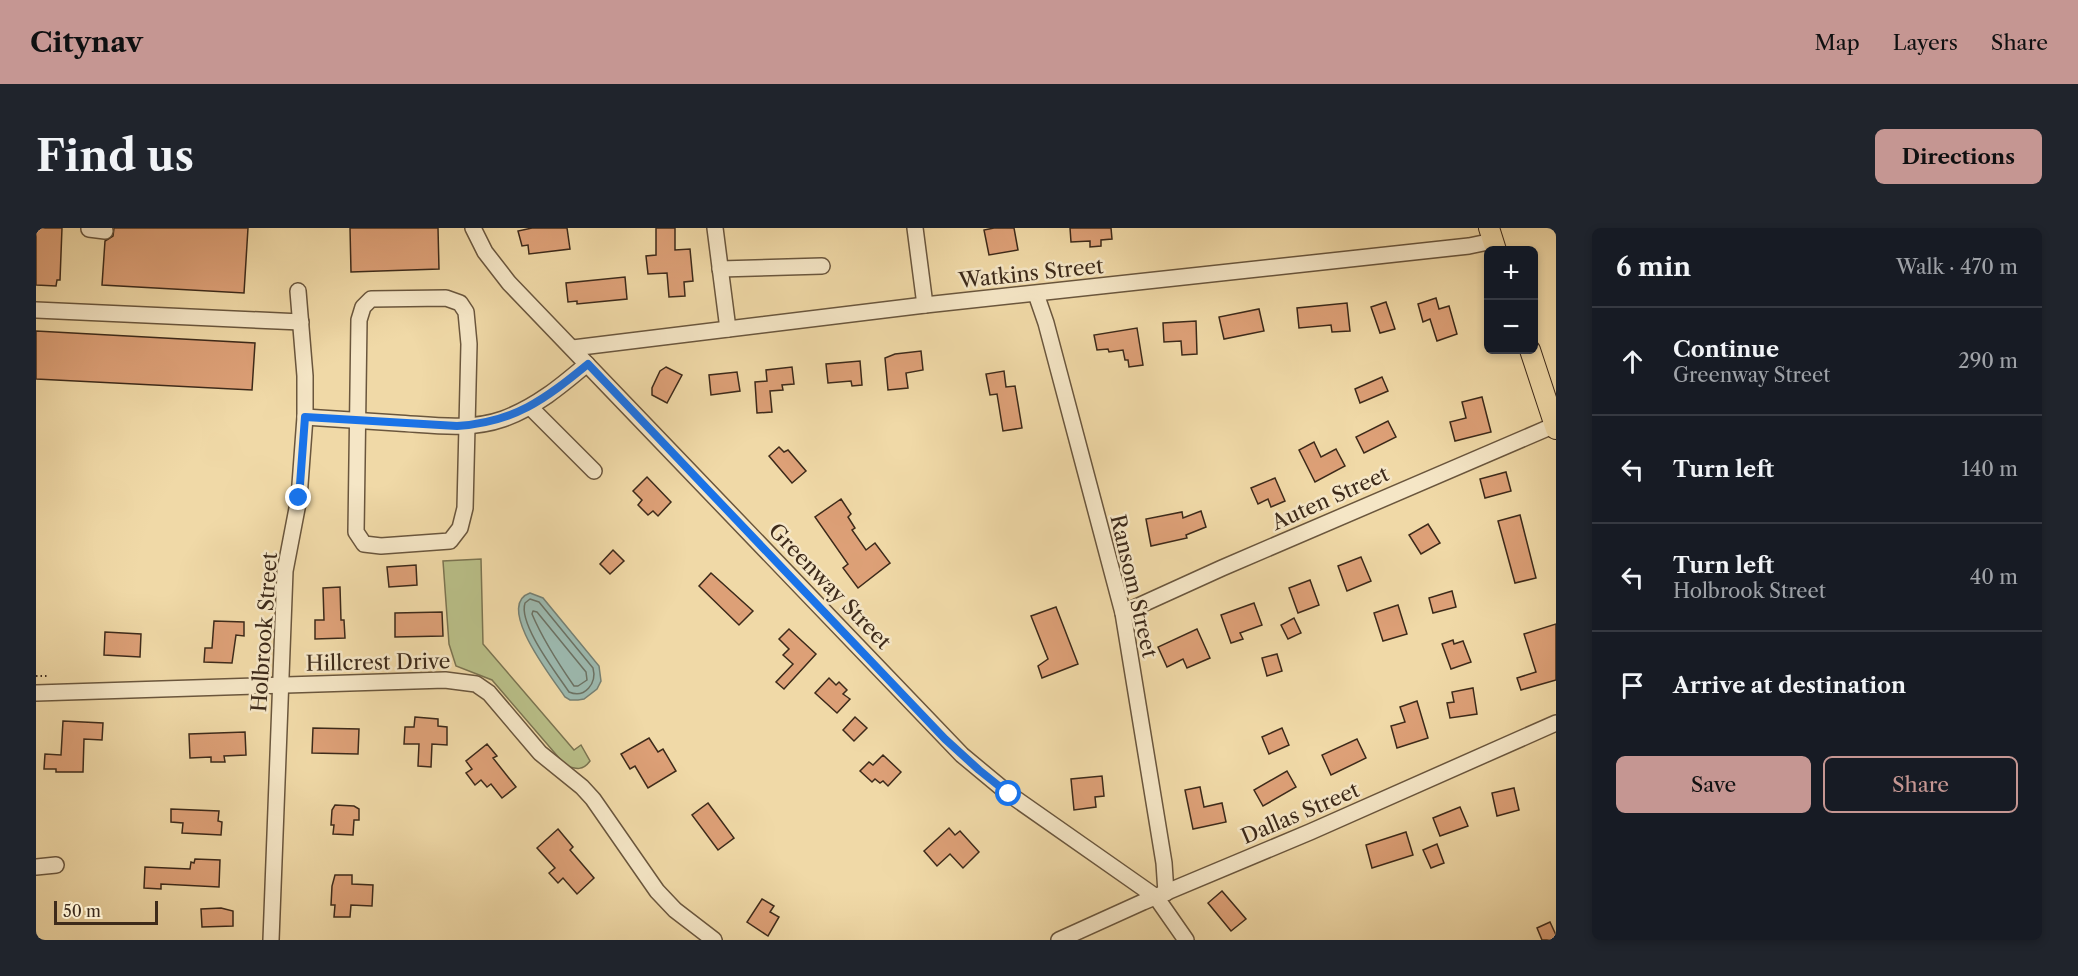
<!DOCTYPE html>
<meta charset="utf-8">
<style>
body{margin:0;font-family:"Libre Caslon Text",serif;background:#20242c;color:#f1f3f6}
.controls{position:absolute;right:18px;top:18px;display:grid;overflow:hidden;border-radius:9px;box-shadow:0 3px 9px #0003}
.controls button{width:54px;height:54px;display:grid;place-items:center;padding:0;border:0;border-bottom:2px solid #363941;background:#171b24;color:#f1f3f6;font:30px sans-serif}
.scale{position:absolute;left:18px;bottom:15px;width:104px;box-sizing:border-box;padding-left:6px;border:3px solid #3d2a1a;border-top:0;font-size:16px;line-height:21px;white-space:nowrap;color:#3d2a1a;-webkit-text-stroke:4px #f5e6c6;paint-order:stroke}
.stop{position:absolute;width:18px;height:18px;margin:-14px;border:4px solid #1a73e8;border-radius:50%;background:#fff}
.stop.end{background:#1a73e8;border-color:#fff;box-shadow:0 2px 6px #0008}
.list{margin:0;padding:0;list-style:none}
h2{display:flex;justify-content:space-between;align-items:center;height:78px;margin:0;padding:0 24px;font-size:26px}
h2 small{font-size:20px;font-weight:400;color:#9ea1a6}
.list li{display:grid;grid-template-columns:39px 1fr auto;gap:18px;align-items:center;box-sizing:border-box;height:108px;padding:0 24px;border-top:2px solid #363941}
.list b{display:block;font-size:22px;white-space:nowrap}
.list p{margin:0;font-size:20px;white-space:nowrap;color:#9ea1a6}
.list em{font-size:20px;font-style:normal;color:#9ea1a6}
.actions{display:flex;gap:12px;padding:18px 24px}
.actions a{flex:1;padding:14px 0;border:2px solid #c59692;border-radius:9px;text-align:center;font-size:21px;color:#c59692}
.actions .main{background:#c59692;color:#111}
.icon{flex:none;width:33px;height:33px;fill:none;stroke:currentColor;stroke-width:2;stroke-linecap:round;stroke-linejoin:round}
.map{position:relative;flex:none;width:1520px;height:712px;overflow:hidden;border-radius:9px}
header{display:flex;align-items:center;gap:36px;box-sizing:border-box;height:84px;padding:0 30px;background:#c59692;color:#111}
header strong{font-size:28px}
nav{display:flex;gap:33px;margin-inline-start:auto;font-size:21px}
.intro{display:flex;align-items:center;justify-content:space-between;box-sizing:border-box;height:144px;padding:0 36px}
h1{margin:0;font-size:42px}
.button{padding:15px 27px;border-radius:9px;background:#c59692;color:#111;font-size:21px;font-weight:700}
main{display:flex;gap:36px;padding:0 36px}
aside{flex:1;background:#171b24;border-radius:9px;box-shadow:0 3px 9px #0003}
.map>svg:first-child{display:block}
</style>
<header>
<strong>Citynav</strong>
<nav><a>Map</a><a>Layers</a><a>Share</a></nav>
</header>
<div class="intro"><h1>Find us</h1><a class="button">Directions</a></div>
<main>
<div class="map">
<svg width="1520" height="712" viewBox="0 0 1520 712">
<rect width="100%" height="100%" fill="#f0d9a7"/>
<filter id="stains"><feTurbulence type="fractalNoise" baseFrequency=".00333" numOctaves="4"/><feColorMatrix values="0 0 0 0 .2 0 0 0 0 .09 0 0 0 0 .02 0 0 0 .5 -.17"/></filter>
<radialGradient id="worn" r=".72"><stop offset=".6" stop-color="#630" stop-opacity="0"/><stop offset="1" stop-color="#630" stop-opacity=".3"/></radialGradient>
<!-- green -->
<path fill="#b9bf88" stroke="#7b7451" stroke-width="1.5" d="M445 331 447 416 538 522 545 517 554 533C547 543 540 541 530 538L456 452 420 438 413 416 407 333Z"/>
<!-- water -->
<path fill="#9cb9af" stroke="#768073" stroke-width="1.5" d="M494 365 507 370 563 438 565 453 561 461 548 471 542 472H534L529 469C517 451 458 377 494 365Z"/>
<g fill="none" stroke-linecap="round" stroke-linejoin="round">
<!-- shore -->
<g stroke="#6c7264" stroke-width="1.5">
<path d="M494 371 503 374 557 440C561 455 549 471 533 464 521 446 482 396 489 375Z"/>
<path d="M497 383 501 384 550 444 551 452 542 458H538C522 435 507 412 496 386Z"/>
</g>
</g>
<!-- building -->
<g fill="#dda077" stroke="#3d2a1a" stroke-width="1.5">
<polygon points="0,0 26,0 24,52 21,52 20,58 0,57"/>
<polygon points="78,0 212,0 208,65 66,57 69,13 77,8"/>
<polygon points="314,0 402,0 403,41 315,44"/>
<polygon points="496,0 531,0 534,21 493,26 492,17 486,18 482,3"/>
<polygon points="620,0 639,0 639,22 654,21 657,53 648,54 649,68 633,69 631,45 612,46 610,28 620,27"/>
<polygon points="958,0 978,0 982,22 953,27 948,2"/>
<polygon points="1034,0 1075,0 1076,11 1065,12 1065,18 1054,19 1054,13 1035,14"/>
<polygon points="589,49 591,71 541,76 541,73 532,74 530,55"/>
<polygon points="1400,70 1403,81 1413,78 1421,106 1401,113 1394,91 1387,94 1382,76"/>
<polygon points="1350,74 1359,101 1344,105 1335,79"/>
<polygon points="1311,75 1314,103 1296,104 1295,97 1263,100 1261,80"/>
<polygon points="1223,81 1228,103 1188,111 1183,89"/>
<polygon points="1160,93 1161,126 1146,127 1145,113 1128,114 1127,95"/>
<polygon points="1101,100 1107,137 1093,139 1092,132 1089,132 1087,122 1073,124 1072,121 1061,122 1058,107"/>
<polygon points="0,103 219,115 216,162 0,151"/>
<polygon points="885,123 887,142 870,145 872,160 852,162 849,130 859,126"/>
<polygon points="824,133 826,157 816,158 815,153 792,155 790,136"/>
<polygon points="630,139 646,147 631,175 616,167 616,160 624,143"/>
<polygon points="756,139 758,156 746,157 747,162 734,163 736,184 721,185 719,154 731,153 730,142"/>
<polygon points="968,143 970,159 979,158 986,200 967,203 961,166 954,167 950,146"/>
<polygon points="701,144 704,163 675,167 673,147"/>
<polygon points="1346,149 1352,163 1324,175 1319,161"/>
<polygon points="1446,169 1455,204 1419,213 1414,194 1430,190 1426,174"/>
<polygon points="1352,193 1360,209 1328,225 1320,209"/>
<polygon points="1278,214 1285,229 1300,221 1309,238 1279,254 1263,222"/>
<polygon points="743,219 748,224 752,222 770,243 756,255 733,228"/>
<polygon points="1470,244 1475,263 1449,270 1444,251"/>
<polygon points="611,249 635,274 622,288 617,283 612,287 602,277 606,272 597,263"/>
<polygon points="1239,250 1249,273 1235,279 1232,271 1222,276 1215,260"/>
<polygon points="805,271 815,286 812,289 819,300 816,302 830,322 839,315 854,335 822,360 807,340 812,336 779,289"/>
<polygon points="1165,283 1170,299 1150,307 1151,310 1115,318 1110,291 1146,284 1147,290"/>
<polygon points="1484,287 1500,350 1479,355 1462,293"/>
<polygon points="1392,296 1404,315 1385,326 1373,307"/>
<polygon points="577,322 588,333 574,346 564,336"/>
<polygon points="1325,329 1335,353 1311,363 1302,338"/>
<polygon points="380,337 381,357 353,359 351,339"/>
<polygon points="675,345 717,383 703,397 663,358"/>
<polygon points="1274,352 1283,377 1262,385 1253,360"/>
<polygon points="304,359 305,392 308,392 309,410 279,411 279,392 288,392 287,360"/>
<polygon points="1416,363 1420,379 1397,385 1393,370"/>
<polygon points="1218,375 1226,397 1204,405 1207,411 1195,415 1185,387"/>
<polygon points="1362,377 1371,406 1347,413 1338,385"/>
<polygon points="1020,379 1042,436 1006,450 1002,438 1012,431 995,388"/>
<polygon points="406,384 407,408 359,409 359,385"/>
<polygon points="1258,390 1265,405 1252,411 1245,397"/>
<polygon points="178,393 208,394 208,408 200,407 196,435 168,434 169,420 176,420"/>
<polygon points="1520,396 1520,452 1485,462 1481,450 1500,444 1488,406"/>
<polygon points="753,401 780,426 748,461 740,454 757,436 747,427 753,421 743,411"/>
<polygon points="1161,401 1174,430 1151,440 1147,431 1131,439 1122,419"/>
<polygon points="69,404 105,406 104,429 68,427"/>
<polygon points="1417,412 1418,416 1427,413 1435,434 1415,441 1406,416"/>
<polygon points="1241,426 1246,443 1231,448 1226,430"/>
<polygon points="793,450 800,457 803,454 811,462 807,466 814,471 801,485 779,465"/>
<polygon points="1437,460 1441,486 1414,490 1411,475 1418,474 1416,464"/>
<polygon points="1381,473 1392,510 1361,520 1355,498 1369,494 1364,479"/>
<polygon points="379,489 402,491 402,498 411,499 411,517 396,516 395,539 382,538 383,516 368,516 369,499 378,499"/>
<polygon points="819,489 831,500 818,513 807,502"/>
<polygon points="27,493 67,495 66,512 48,511 47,544 20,544 20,541 8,541 9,526 25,527"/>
<polygon points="277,500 323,501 322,526 276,525"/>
<polygon points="1246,500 1253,517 1233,526 1226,509"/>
<polygon points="209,504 210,527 188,528 189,534 175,534 175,529 154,530 153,506"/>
<polygon points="613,510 622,524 627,521 640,543 612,560 599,538 594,541 585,526"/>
<polygon points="1321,511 1330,530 1295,547 1286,527"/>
<polygon points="451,516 461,528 457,530 480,559 466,570 455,556 451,559 445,552 439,557 430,545 436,541 430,533"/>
<polygon points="847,527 865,544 852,558 847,553 844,555 839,551 836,554 824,543 833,534 837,537"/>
<polygon points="1251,543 1260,559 1227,578 1218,562"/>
<polygon points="1066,548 1068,568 1059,569 1060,579 1038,582 1035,551"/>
<polygon points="1164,559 1168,579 1186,575 1190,594 1157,601 1149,562"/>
<polygon points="1478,560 1483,582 1461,588 1456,565"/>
<polygon points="672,575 698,610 682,622 656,587"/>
<polygon points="299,577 318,578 323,581 323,592 318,592 317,607 297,606 298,597 295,597 296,582"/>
<polygon points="1424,579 1432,598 1404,608 1397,590"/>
<polygon points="135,581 183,583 182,593 186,594 185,607 146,605 147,595 135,594"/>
<polygon points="913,600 919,607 924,603 943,624 927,640 914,626 901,638 888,623"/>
<polygon points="522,601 537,619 534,622 558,650 541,666 527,650 522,655 513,645 519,640 501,620"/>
<polygon points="1370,604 1377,627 1336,640 1330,617"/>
<polygon points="1401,616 1408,635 1395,640 1387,622"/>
<polygon points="159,631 184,632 183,659 125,656 125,661 108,660 109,639 154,641 155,634 158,635"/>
<polygon points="299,647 316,647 316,656 337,657 336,678 315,677 314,689 298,689 299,677 295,677 296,658"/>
<polygon points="1186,663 1210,691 1195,703 1172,675"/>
<polygon points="726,671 738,678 734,684 743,689 732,708 711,694"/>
<polygon points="185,680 197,683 197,698 166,699 165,681"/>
<polygon points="1514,694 1520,707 1520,712 1506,712 1501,700"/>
</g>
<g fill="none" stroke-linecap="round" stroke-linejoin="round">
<defs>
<g id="minor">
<polyline points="437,0 449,24 473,55 926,527 973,566 1120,669 1150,712"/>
<polyline points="679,0 692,101"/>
<polyline points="879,0 889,77"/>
<polyline points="53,1 69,3"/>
<polyline points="684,41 786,38"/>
<polyline points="1000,66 1010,95 1087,385 1128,635 1130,665"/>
<polygon points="410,70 424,75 430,84 433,116 429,280 424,300 414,313 345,318 328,316 320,304 323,92 327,79 335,71"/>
<polyline points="0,82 265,94"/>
<polyline points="537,120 889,77 1433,18 1457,13"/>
<polyline points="494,179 558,243"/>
<path d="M269 189C300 191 330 193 361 195 396 197 433 203 467 191 500 179 525 158 551 136"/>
<polyline points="1087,385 1186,340 1519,197"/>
<polyline points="0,465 409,452 440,456 453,465 504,525 546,559 557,571 621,663 639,682 678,712"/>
<polyline points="0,639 20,637"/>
<polyline points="235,712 249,343 263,270 269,189 269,148 262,63"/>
<polyline points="1023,712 1107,674 1274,604 1520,495"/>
</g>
<g id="major">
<polyline points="1453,0 1460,22"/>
<polyline points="1494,122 1520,201"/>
</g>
</defs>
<!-- minor casing -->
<use href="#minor" stroke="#6a563d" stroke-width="18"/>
<!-- major casing -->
<use href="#major" stroke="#3d2a1a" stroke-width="22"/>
<!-- path -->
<polyline stroke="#3d2a1a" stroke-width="2" stroke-dasharray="1.5 3" stroke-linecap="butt" points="0,448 12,448"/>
<!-- minor -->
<use href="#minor" stroke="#f5e6c6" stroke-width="15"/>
<!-- major -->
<use href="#major" stroke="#f0d9a7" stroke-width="20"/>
</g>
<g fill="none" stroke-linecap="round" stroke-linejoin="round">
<!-- route -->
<path stroke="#1a73e8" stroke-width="8" d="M263 270 269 189 421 198C479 194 508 172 552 136L909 511 943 542 973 566"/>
</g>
<g text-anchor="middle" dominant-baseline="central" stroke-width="5" stroke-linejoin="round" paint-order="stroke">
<!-- street labels -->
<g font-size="21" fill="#3d2a1a" stroke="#f5e6c6">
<text transform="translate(995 45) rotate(-6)">Watkins Street</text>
<text transform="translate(1294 270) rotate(-24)">Auten Street</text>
<text transform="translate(794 358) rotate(46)">Greenway Street</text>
<text transform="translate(1098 358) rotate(77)">Ransom Street</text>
<text transform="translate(228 404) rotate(-86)">Holbrook Street</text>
<text transform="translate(342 434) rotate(-1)">Hillcrest Drive</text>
<text transform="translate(1264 585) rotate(-23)">Dallas Street</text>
</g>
</g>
<rect width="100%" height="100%" filter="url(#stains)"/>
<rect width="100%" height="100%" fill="url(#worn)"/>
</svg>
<div class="controls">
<button>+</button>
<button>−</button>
</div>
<div class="scale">50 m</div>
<div class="stop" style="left:973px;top:566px"></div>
<div class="stop end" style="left:263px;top:270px"></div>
</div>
<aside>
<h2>6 min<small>Walk · 470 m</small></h2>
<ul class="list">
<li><svg class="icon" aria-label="ahead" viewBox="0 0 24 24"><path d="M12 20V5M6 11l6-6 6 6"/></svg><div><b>Continue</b><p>Greenway Street</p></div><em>290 m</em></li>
<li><svg class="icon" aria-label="left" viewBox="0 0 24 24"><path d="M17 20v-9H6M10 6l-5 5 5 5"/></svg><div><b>Turn left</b></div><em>140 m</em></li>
<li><svg class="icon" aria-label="left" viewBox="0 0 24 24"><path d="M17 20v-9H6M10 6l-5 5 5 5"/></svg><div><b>Turn left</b><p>Holbrook Street</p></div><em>40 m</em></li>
<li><svg class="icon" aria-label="arrive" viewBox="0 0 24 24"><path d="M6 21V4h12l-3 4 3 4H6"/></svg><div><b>Arrive at destination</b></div></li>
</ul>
<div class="actions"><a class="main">Save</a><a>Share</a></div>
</aside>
</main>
